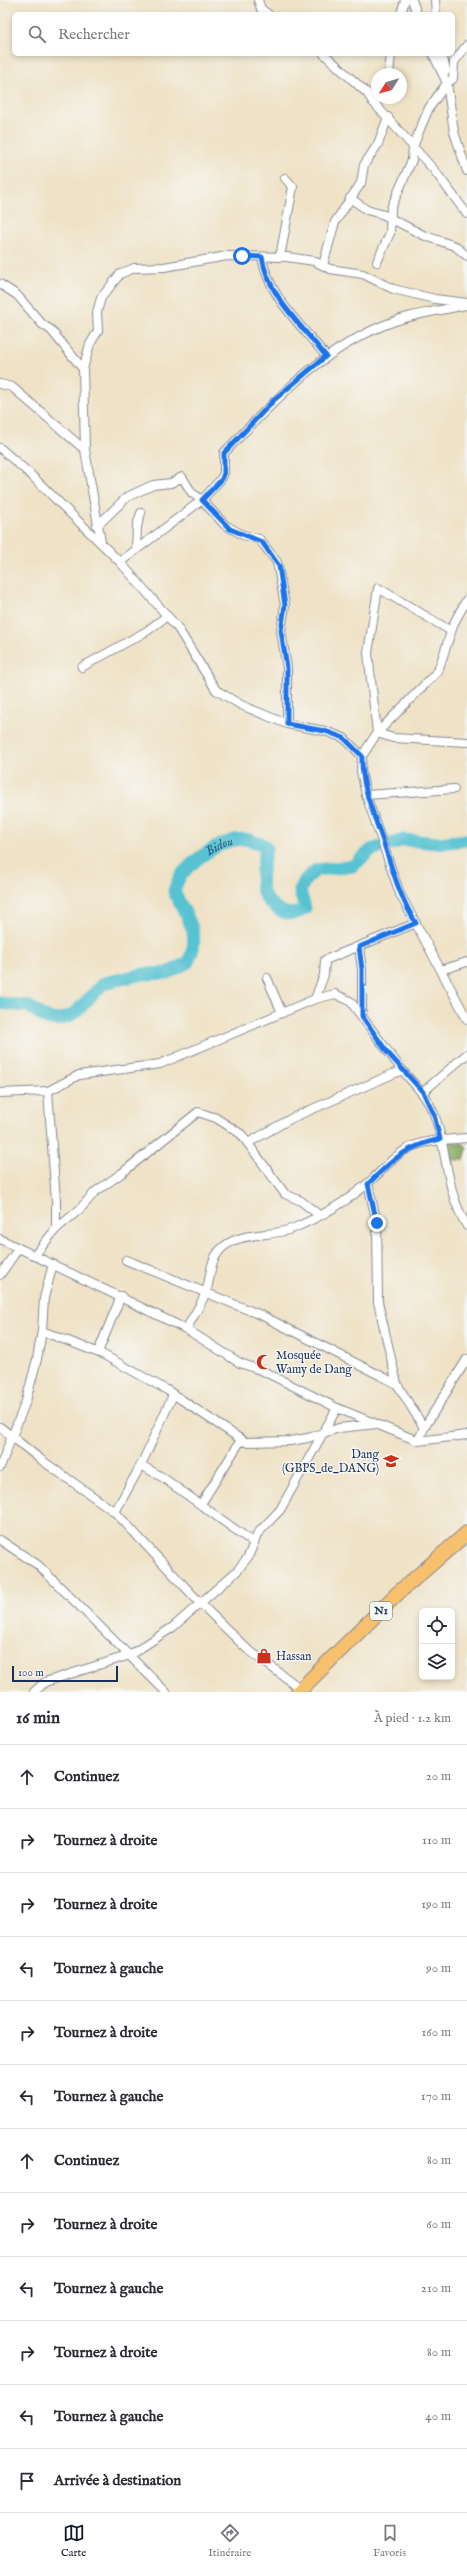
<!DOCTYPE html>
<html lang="fr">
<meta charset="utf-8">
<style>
body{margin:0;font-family:"IM FELL English",serif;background:#f2f2f3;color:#2b2b33}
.controls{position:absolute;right:12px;bottom:12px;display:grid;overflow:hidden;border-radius:6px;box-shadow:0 2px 6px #0003}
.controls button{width:36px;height:36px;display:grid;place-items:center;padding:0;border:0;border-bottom:1px solid #e1e1e2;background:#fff;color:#2b2b33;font:20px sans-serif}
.compass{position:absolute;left:371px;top:68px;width:36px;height:36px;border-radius:50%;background:#fff;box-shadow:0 2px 6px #0003;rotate:233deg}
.scale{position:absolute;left:12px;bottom:10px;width:106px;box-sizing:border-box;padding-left:4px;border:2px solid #1b2f5e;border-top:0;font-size:11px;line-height:14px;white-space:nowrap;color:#1b2f5e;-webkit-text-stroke:3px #f6f6f2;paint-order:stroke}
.stop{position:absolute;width:12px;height:12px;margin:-9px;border:3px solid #1a73e8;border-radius:50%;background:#fff}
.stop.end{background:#1a73e8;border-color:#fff;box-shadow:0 1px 4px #0008}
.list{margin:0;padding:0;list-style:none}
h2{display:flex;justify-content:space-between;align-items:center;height:52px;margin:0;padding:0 16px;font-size:17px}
h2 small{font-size:13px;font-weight:400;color:#7c7c81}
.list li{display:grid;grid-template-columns:26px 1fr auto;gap:12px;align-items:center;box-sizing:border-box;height:64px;padding:0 16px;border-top:1px solid #e1e1e2}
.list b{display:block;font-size:15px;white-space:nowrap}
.list em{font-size:13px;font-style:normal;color:#7c7c81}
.icon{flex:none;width:22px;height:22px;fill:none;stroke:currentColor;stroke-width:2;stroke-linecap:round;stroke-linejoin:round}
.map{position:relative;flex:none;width:467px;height:1692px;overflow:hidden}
.search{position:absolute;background:#fff;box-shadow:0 2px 6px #0003;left:12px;right:12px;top:12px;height:44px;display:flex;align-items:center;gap:10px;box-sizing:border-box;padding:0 14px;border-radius:6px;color:#7c7c81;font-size:15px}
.sheet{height:820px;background:#fff}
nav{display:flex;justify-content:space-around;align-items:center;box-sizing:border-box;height:56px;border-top:1px solid #e1e1e2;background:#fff;font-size:11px;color:#7c7c81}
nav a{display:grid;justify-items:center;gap:2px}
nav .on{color:#111827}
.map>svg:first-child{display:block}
</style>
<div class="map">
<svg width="467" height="1692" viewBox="0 0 467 1692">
<rect width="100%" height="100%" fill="#f6f6f2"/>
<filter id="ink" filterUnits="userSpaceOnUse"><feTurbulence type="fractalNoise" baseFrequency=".025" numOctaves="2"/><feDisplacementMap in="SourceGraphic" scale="8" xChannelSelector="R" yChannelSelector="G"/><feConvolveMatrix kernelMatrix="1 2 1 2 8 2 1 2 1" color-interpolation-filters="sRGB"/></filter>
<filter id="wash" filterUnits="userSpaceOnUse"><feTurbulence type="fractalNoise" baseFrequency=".012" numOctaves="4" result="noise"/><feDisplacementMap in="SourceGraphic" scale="16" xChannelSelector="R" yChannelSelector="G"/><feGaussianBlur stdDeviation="0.9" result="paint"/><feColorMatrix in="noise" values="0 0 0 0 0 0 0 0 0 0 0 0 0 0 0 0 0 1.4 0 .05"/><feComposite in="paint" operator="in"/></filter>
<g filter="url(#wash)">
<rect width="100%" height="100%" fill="#efe2c6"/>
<!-- forest -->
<polygon fill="#86a65a" stroke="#506a5c" points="449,1141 464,1144 467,1149 464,1160 454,1160 450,1169 443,1143"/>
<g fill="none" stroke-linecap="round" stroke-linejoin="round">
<!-- river -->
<path stroke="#57c2d2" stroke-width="13" id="s1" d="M0 1003 28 1006 46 1018 57 1020 70 1016 78 1010 104 983 143 974 168 973 188 962C203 931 185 917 174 891 176 885 178 879 182 874 197 857 231 831 255 842 260 844 263 843 266 847 262 875 252 896 283 912 290 915 299 914 305 908L300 891 305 880 316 870 353 866 371 850 404 840 439 843 467 840"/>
</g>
</g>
<g filter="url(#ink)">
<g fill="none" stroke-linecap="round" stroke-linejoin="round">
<defs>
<g id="minor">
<polyline points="258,0 261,9 268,14"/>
<polyline points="412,0 417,14"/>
<polyline points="435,0 436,14"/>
<polyline points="401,14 405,0"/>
<polyline points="324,54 367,93 373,102"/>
<polyline points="433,54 447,83 454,132 467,171"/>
<polyline points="442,54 446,71"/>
<polyline points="389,74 391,54"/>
<polyline points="380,98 373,102 434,170 467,214"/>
<polyline points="350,198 367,210 384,215 423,235 455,246 467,256"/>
<path d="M262 257C268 296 302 326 326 356"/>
<polyline points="280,257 293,187 285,178"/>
<polyline points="377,262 390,233 391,208 412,160 413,147 420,129 429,108 447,83 453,79 454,62 467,45"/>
<polyline points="323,265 335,222 361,183 364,165 378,144 388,117"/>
<polyline points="0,284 17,295 42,324 51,330 83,369"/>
<polyline points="0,384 12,387 85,450"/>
<polyline points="0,448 30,474 120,562 177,627 216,690 241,705 287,724 325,731 344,738 362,756 361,771 366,795 400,894 467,1019"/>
<polyline points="97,526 127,497 153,485 171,483 182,477 192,493 202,500 225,525 243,535 259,539 277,562 285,605 281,631 287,668 287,724"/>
<polyline points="101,542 85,450 83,369 90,344 98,331 97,312 101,298 120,274 134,268 164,267 227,256 287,257 314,261 330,269 363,274 393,289 435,299 467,303"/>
<polyline points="136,549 137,526 141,513"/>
<path d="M120 562 202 500 221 479 224 473V453C275 400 324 346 395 321 418 313 443 310 466 305"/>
<polyline points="451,631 378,588 368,653 377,733 393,738 467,742"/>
<polyline points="82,667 147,631 167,616"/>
<polyline points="362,756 377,733 438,671 454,623 467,599"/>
<polyline points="366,795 454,789"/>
<polyline points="359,947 362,969 362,1016"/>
<polyline points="441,970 467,962"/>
<polyline points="267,978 282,1013"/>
<polyline points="315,999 324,975 325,960 416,923"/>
<polyline points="423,1092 467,1054"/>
<polyline points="0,1093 48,1091"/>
<path d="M248 1143 292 1118 402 1070C414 1084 427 1096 434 1114 448 1151 445 1191 467 1226"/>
<polyline points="368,1184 377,1223 378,1302 397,1384 424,1428"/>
<polyline points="56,1229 56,1201 48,1091 79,1075 160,1064 315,999 335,994 350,1001 402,1070"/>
<polyline points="0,1239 186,1329 240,1363 263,1371 337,1408 418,1441 467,1435"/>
<polyline points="34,1256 56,1229 80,1209 95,1192 122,1173 198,1112 216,1118 241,1134 285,1194 301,1201 319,1215"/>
<polyline points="126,1260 263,1316 397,1384"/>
<polyline points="0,1275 18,1249"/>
<path d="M186 1329C193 1317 201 1305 206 1292 211 1278 209 1262 220 1250 239 1230 271 1238 294 1228 320 1217 346 1202 367 1184 382 1172 394 1154 413 1146 430 1139 449 1140 467 1138"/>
<polyline points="42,1331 102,1354 167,1390 245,1442 290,1441 308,1438 339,1428 376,1424"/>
<polyline points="98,1352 121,1296"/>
<polyline points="0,1427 40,1459 115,1512 201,1604 246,1648 301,1689"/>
<polyline points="418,1441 424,1428 467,1359"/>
<polyline points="141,1465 162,1477 254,1543"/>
<polyline points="0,1467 26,1401 37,1359 42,1331 44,1298 53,1264"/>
<polyline points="201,1504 241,1440"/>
<polyline points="115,1512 141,1465 173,1395"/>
<polyline points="0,1540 38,1565 166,1692"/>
<polyline points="34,1692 45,1682 130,1655 173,1627 237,1571 248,1557 258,1533 280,1510 337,1408"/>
</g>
<polyline id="trunk" points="298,1692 398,1593 467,1533"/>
</defs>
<!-- minor casing -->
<use href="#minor" stroke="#858892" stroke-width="10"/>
<!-- trunk casing -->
<use href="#trunk" stroke="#858892" stroke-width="16"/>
<!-- minor -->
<use href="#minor" stroke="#fff" stroke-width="8"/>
<!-- trunk -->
<use href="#trunk" stroke="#f7c06c" stroke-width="14"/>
</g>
</g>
<g fill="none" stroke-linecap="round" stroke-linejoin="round" filter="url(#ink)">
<!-- route -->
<path stroke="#1a73e8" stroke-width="5" d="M242 256 262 257C268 296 302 326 326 356L275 399 224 453V473L222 479 202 500 230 529 262 542 279 566 285 605 281 631 287 668V724L325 731 344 738 362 756C361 788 374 814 384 844 393 871 400 898 416 923L359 947 362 969V1016L387 1052 423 1092 434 1115 440 1139C403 1148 395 1158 368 1184L377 1223"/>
</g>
<!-- icons -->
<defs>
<symbol id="mosque-bare" viewBox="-9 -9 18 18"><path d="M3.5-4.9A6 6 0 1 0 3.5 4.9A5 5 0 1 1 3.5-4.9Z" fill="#c8321e" stroke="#f6f6f2" stroke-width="2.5" paint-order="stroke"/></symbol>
<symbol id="school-bare" viewBox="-9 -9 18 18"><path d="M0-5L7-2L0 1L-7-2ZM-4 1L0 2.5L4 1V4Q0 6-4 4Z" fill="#c8321e" stroke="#f6f6f2" stroke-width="2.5" paint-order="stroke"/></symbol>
<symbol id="shop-bare" viewBox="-9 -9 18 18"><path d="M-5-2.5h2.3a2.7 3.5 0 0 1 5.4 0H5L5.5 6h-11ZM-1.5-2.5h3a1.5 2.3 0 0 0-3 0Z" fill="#c8321e" stroke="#f6f6f2" stroke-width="2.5" paint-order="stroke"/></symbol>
</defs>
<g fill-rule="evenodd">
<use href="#mosque-bare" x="253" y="1351" width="22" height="22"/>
<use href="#school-bare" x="380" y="1450" width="22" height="22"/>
<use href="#shop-bare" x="253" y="1645" width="22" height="22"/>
</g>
<g text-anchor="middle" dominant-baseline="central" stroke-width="3" stroke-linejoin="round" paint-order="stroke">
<!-- shield labels -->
<rect fill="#f6f6f2" stroke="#5d6b8a" stroke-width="1" x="370" y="1602" width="22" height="18" rx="3"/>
<g font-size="11" font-weight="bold" fill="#1b2f5e">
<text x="381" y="1611">N1</text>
</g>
<!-- poi labels -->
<g font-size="12" fill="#1b2f5e" stroke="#f6f6f2" text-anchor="start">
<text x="276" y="1355">Mosquée<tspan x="276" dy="14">Wamy de Dang</tspan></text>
<text x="379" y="1454" text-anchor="end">Dang<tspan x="379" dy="14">(GBPS_de_DANG)</tspan></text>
<text x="276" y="1656">Hassan</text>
</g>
<!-- water labels -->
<g font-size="13" font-style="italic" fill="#2d5b81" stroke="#f6f6f2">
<text stroke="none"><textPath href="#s1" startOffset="352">Bidou</textPath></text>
</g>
</g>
</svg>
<div class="controls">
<button><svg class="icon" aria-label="locate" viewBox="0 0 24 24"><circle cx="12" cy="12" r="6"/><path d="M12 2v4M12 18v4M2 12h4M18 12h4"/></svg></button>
<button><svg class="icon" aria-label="layers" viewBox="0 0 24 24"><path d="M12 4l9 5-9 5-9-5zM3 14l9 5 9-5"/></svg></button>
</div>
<svg class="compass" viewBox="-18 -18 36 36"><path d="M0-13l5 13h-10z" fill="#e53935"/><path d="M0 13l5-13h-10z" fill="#7c7c81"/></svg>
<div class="scale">100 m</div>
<div class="stop" style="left:242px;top:256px"></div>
<div class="stop end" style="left:377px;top:1223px"></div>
<div class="search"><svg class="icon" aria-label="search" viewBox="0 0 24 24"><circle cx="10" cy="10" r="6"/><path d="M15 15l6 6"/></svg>Rechercher</div>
</div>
<section class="sheet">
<h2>16 min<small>À pied · 1.2 km</small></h2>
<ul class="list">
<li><svg class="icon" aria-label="ahead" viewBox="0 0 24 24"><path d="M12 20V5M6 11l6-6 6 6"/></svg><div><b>Continuez</b></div><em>20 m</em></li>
<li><svg class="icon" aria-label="right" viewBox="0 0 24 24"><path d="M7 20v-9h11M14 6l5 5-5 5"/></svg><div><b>Tournez à droite</b></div><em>110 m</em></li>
<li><svg class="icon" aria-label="right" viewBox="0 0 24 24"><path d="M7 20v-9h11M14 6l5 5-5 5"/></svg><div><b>Tournez à droite</b></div><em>190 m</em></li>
<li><svg class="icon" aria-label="left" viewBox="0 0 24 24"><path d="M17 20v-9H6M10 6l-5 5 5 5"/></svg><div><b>Tournez à gauche</b></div><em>90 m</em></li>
<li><svg class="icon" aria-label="right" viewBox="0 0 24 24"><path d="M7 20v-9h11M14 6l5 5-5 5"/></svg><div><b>Tournez à droite</b></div><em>160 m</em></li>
<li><svg class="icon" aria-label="left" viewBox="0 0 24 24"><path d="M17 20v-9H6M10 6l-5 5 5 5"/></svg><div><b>Tournez à gauche</b></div><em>170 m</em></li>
<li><svg class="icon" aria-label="ahead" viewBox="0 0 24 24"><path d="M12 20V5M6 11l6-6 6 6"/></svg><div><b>Continuez</b></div><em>80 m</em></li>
<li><svg class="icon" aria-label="right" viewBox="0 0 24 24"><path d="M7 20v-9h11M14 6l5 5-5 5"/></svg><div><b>Tournez à droite</b></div><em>60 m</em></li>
<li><svg class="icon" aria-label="left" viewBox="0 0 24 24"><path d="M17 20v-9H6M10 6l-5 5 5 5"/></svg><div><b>Tournez à gauche</b></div><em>210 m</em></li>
<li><svg class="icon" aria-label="right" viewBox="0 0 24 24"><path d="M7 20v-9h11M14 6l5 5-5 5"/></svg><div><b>Tournez à droite</b></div><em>80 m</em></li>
<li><svg class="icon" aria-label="left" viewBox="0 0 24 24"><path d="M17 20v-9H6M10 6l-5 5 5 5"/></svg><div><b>Tournez à gauche</b></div><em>40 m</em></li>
<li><svg class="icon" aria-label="arrive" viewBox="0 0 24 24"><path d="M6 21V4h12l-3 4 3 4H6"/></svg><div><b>Arrivée à destination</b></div></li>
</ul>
</section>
<nav>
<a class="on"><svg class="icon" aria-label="map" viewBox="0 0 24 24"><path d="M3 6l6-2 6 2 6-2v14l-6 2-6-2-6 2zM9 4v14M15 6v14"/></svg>Carte</a>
<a><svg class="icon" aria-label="directions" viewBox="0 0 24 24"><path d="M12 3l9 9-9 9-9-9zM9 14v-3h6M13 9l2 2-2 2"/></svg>Itinéraire</a>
<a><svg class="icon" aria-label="saved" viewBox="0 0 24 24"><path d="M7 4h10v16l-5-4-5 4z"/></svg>Favoris</a>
</nav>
